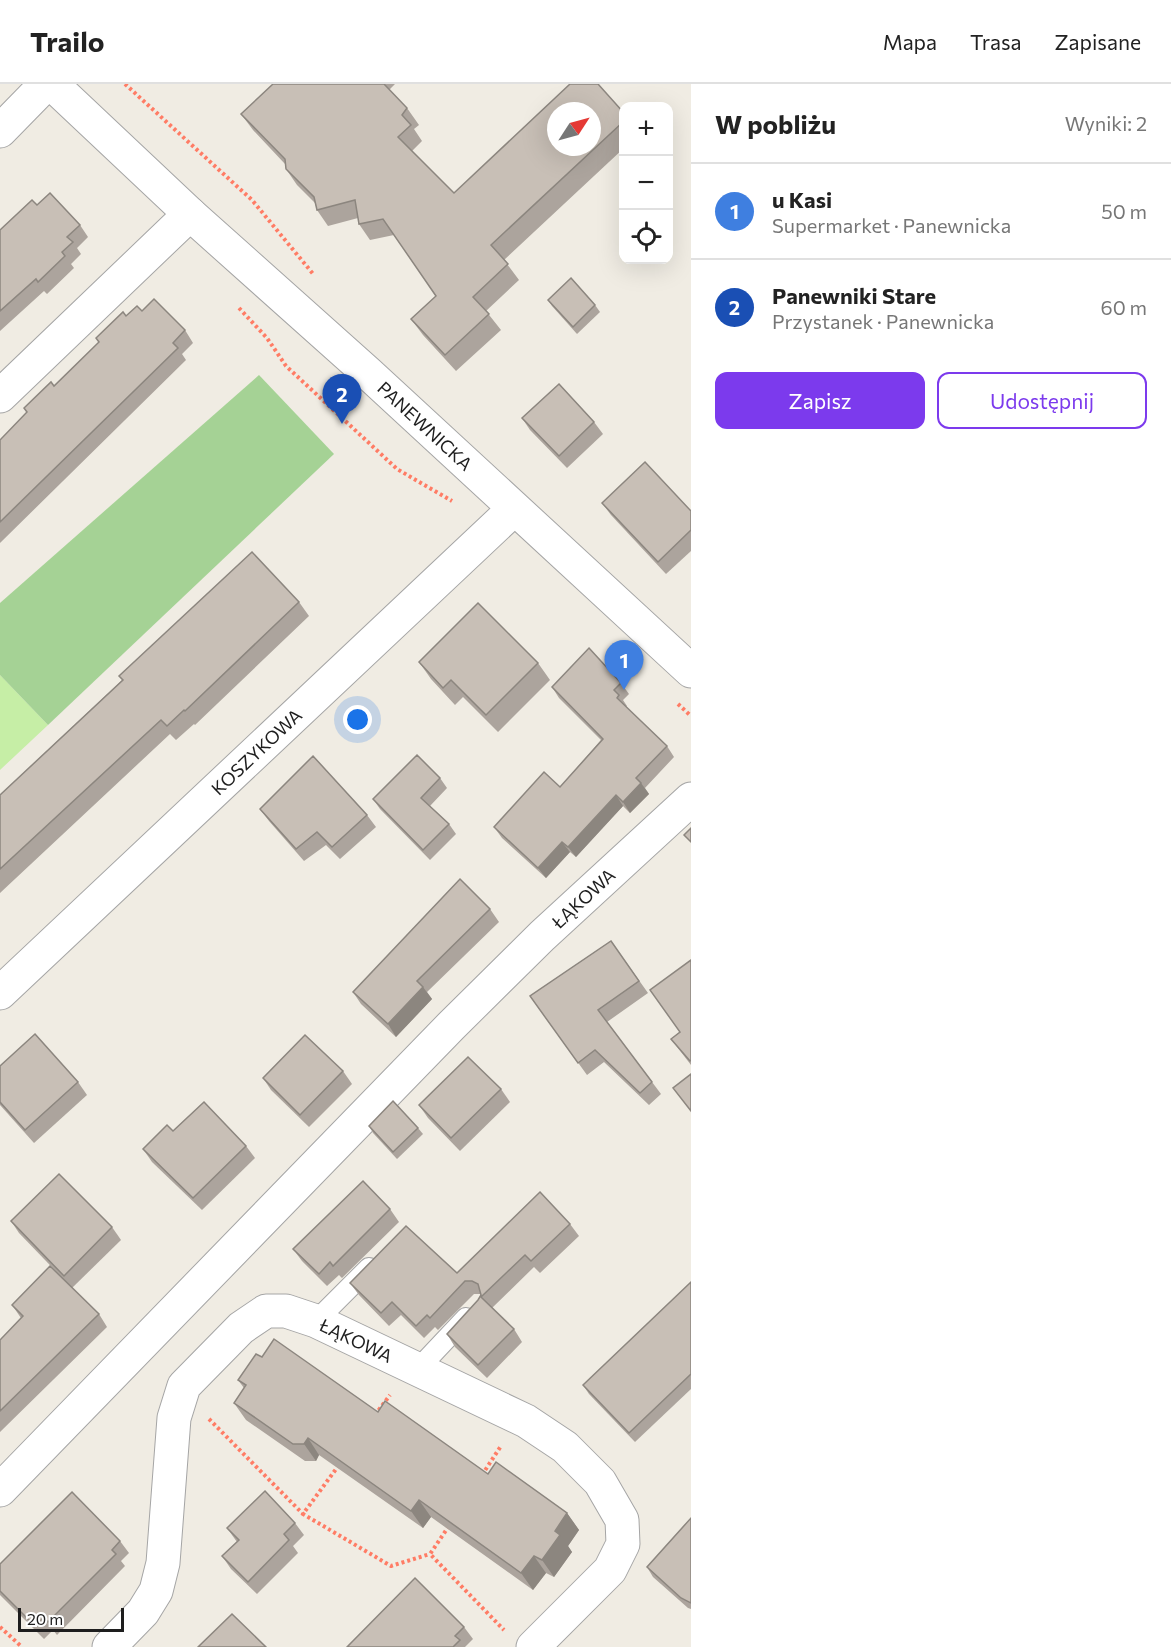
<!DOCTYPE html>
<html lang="pl">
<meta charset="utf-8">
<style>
body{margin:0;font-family:Commissioner,sans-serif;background:#f2f2f2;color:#222}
.controls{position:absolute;right:18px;top:18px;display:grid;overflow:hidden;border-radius:12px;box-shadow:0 6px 24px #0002}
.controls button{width:54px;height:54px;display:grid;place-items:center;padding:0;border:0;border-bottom:2px solid #e0e0e0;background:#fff;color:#222;font:30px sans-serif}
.compass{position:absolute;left:547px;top:18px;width:54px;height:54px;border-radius:50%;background:#fff;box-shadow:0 6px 24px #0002;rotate:54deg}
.scale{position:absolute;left:18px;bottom:15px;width:106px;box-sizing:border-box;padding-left:6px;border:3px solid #1e1e1e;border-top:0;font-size:16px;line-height:21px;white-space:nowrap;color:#1e1e1e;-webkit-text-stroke:4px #fff;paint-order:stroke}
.you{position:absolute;left:358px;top:636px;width:21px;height:21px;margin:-15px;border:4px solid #fff;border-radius:50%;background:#1a73e8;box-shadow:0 0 0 9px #1a73e833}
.badge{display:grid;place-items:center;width:39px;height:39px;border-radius:50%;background:#7c3aed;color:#fff;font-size:20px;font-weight:700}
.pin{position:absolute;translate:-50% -50px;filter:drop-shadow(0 2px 3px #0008)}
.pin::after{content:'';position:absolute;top:32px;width:21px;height:18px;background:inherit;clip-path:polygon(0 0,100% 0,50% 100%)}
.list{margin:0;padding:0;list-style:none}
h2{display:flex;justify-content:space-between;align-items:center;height:78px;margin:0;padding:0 24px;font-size:26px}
h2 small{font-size:20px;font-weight:400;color:#767676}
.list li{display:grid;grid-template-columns:39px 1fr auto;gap:18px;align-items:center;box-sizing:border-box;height:96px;padding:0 24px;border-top:2px solid #e0e0e0}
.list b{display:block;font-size:22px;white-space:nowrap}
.list p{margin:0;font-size:20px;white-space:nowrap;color:#767676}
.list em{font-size:20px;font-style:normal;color:#767676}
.actions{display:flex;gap:12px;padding:18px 24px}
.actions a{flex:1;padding:14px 0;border:2px solid #7c3aed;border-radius:12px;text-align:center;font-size:21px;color:#7c3aed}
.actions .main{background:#7c3aed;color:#fff}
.icon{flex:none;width:33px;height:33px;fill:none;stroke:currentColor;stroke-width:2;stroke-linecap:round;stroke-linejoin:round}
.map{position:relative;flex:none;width:691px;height:1563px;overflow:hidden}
header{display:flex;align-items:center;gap:36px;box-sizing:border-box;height:84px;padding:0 30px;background:#fff;border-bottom:2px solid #e0e0e0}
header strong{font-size:28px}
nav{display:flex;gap:33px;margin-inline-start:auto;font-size:21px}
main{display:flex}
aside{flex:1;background:#fff}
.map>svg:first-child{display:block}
</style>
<header>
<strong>Trailo</strong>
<nav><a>Mapa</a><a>Trasa</a><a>Zapisane</a></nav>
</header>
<main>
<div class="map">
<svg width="691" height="1563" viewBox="0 0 691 1563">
<rect width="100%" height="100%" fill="#f0ece3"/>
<!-- grass -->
<polygon fill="#c6eea6" points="0,591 48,641 0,686"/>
<!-- forest -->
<polygon fill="#a5d295" points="259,291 334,370 48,641 0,591 0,519"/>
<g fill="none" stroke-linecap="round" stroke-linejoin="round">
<defs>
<g id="service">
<polyline points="316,1237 369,1184"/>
<polyline points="418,1285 466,1234"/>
</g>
<g id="minor">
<polyline points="0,47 46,0"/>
<polyline points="0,312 190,130"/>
<path id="s1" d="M0 909 514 425"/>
<path id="s2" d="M0 1406 451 942 542 852 691 715"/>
<path id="s3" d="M109 1563 143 1528 156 1507 163 1479 174 1334 184 1302 241 1244 266 1227H286L316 1237 526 1337 565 1363 600 1398 622 1436 623 1460 610 1486 533 1563"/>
</g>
<g id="tertiary">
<path id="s4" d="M52 0 190 130 368 289 691 587"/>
</g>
</defs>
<!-- service casing -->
<use href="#service" stroke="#a5a5a5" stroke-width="22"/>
<!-- minor casing -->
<use href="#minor" stroke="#a5a5a5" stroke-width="35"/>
<!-- tertiary casing -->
<use href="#tertiary" stroke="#a5a5a5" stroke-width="35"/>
<!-- path -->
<g stroke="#ff7c65" stroke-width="4" stroke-dasharray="3 3" stroke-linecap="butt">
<polyline points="125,0 252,116 314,191"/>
<polyline points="239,224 267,254 286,282 397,385 452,417"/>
<polyline points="678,620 691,632"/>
<polyline points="375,1331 390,1311"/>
<polyline points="209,1335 303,1430"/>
<polyline points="339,1381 303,1430 391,1482 430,1470"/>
<polyline points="482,1391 501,1362"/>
<polyline points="449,1442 430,1470 504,1546"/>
<polyline points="0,1543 22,1563"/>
</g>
<!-- service -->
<use href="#service" stroke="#fff" stroke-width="20"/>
<!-- minor -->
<use href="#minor" stroke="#fff" stroke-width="33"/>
<!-- tertiary -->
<use href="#tertiary" stroke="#fff" stroke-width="33"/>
</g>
<!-- wall -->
<g fill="#aca49d">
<polygon points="273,0 395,0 389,6 407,24 419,41 414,45 422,57 412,67 454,109 624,29 624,64 504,176 519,196 486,227 501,246 456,287 423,251 411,235 436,212 394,151 370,156 359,140 358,134 328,142 317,126 315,119 297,101 286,85 285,80 253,46 241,30"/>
<polygon points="37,121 80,141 88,153 77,164 81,170 71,180 74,184 47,210 44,207 0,247 0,146"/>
<polygon points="548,216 595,221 600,228 577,250 552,222"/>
<polygon points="142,227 185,246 193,259 182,270 186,276 0,459 0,356 27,329 24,324 54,302 126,232"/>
<polygon points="522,334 594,338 603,350 567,384 530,346"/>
<polygon points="602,419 691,427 691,467 666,490 611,431"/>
<polygon points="299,518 309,532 195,641 194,640 176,656 170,650 0,809 0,711 122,596 119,592"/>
<polygon points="419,578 538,579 550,596 498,648 463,613 455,621 431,595"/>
<polygon points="621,599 629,610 623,616 627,622 626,623 667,662 674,673 645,704 649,710 630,729 623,722 576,773 570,768 546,794 502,754 494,743 560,703 601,656 559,614 552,603"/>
<polygon points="440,694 447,704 430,722 449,740 456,750 430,776 380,725 373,715"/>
<polygon points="260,725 367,731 376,743 340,775 326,761 304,777 269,737"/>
<polygon points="490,825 499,838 427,908 432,915 396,953 361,920 353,908"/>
<polygon points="611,857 648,909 607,938 661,1010 649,1021 604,978 587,991 530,912"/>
<polygon points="691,876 691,981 671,955 680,948"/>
<polygon points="0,982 78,998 87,1011 34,1059 0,1021"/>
<polygon points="343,987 352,1000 309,1043 271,1006 263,994"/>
<polygon points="501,1005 510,1018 460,1067 428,1034 419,1021"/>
<polygon points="369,1042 418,1044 423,1050 397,1075 373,1049"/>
<polygon points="246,1062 255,1074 202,1126 152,1078 143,1065"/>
<polygon points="390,1125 399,1138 342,1194 339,1191 327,1202 302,1177 293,1165"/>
<polygon points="11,1137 112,1143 121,1156 72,1204 19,1149"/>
<polygon points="570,1140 579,1152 540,1189 534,1183 492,1224 514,1245 522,1258 487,1294 455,1263 447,1250 478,1216 481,1210 474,1210 438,1246 435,1243 424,1254 401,1231 389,1242 359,1211 350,1199 457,1189"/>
<polygon points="691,1198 691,1305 635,1358 589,1310 583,1301"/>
<polygon points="12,1221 99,1230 107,1243 0,1348 0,1256 21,1234"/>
<polygon points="262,1273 378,1328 488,1390 567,1429 579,1446 568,1462 572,1468 554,1493 546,1489 533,1506 431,1433 423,1444 319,1371 316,1377 305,1377 246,1336 234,1319 244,1304 238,1296"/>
<polygon points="691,1434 691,1525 688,1524 653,1493 647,1483"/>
<polygon points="295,1439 304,1451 293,1462 298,1469 257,1510 231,1485 222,1472 237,1458 227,1444"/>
<polygon points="120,1457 129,1469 121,1477 125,1482 57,1551 53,1546 44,1555 0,1511 0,1480"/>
<polygon points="464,1543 473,1555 465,1563 347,1563"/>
</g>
<!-- shaded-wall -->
<g fill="#8c867f">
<polygon points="641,699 649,710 630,729 623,718"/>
<polygon points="616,711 623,722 576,773 568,763"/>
<polygon points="562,758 570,768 546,794 538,784"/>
<polygon points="423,903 432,915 396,953 388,940"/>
<polygon points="308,1354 319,1371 316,1377 304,1360"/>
<polygon points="419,1416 431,1433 423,1444 411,1427"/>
<polygon points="567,1429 579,1446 568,1462 572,1468 554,1493 542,1476 555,1447"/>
<polygon points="534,1472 546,1489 533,1506 521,1489"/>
</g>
<!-- building -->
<g fill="#c8bfb6" stroke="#8c867f" stroke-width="1.5" fill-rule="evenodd">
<path d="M273 0H384L407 24 402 31 411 41 398 53 454 109 570 0H598L624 29V37L491 161 508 180 473 213 489 230 445 271 411 235 436 212 383 135 359 140 355 116 317 126 314 113 286 85 285 75 241 30ZM556 27H592V63H556Z"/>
<polygon points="50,109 80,141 67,153 73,158 62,168 65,172 38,198 36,195 0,227 0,146 32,116 37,121"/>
<polygon points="571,194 595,221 573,243 548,216"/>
<polygon points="154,215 185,246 173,259 178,264 0,438 0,356 27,328 24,324 51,298 54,302 99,258 96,254 123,228 126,232 137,222 142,227"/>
<polygon points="559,300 594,338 559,372 522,334"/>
<polygon points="645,378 691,427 691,446 658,478 602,419"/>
<polygon points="252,468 299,518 185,627 184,626 167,642 161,636 0,785 0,711 123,596 119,592"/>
<polygon points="478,519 538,579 486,631 451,596 443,604 419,578"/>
<polygon points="589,564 621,599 614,606 619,611 617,614 667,662 636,694 641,699 623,718 616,711 568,763 562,758 538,784 494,743 544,688 560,703 603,655 552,603"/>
<polygon points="417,671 440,694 421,714 449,740 423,766 373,715"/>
<polygon points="313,672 367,731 332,763 317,748 296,765 260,725"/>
<polygon points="691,744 691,758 684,751"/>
<polygon points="460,795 490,825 417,897 423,903 388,940 353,908"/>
<polygon points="611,857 639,897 598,926 652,998 640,1009 595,966 578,979 530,912"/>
<polygon points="691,876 691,976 690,977 671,955 680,948 650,906"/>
<polygon points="35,950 78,998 25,1046 0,1018 0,982"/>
<polygon points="305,951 343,987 300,1031 263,994"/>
<polygon points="468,973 501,1005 451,1054 419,1021"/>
<polygon points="691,990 691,1027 673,1004"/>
<polygon points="393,1017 418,1044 393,1068 369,1042"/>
<polygon points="204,1018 246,1062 193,1114 143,1065 167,1041 173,1047"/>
<polygon points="59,1090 112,1143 64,1192 11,1137"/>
<polygon points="363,1097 390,1125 333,1182 330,1178 319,1190 293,1165"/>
<polygon points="540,1108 570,1140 531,1177 525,1171 481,1213 514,1245 478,1281 447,1250 478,1216 481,1211 478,1200 472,1197 465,1197 430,1234 427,1231 416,1242 392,1218 381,1229 350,1199 406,1142 457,1189"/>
<polygon points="50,1182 99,1230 0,1327 0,1256 23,1232 12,1221"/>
<polygon points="691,1198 691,1290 629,1349 583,1301"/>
<polygon points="274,1255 378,1328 385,1317 488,1390 496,1378 567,1429 555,1447 560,1451 542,1476 534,1472 521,1489 419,1416 411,1427 308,1354 304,1360 293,1360 234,1319 246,1301 238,1296 256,1270 262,1273"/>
<polygon points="265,1407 295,1439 284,1450 289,1456 248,1498 222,1472 239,1456 227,1444"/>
<polygon points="72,1408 120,1457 112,1466 116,1470 48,1538 44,1533 35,1542 0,1507 0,1480"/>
<polygon points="691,1434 691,1519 681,1514 647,1483"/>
<polygon points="415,1494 464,1543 455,1552 460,1556 453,1563 347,1563"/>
<polygon points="232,1530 266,1563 198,1563"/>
</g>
<g text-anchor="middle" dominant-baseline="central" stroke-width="4.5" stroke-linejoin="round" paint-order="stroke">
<!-- street labels -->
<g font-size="18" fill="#1e1e1e" stroke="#fff">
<text stroke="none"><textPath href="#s4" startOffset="506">PANEWNICKA</textPath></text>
<text stroke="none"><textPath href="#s1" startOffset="352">KOSZYKOWA</textPath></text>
<text stroke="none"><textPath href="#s2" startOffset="831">ŁĄKOWA</textPath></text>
<text stroke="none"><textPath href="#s3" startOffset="489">ŁĄKOWA</textPath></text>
</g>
</g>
</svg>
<div class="controls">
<button>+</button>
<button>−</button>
<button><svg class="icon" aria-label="locate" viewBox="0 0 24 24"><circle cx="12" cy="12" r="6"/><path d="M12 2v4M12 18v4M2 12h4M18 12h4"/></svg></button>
</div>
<svg class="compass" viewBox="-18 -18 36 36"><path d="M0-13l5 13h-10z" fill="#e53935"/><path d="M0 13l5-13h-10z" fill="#767676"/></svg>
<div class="scale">20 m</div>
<div class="you"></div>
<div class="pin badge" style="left:624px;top:606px;background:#3f7fe0">1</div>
<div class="pin badge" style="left:342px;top:340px;background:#1a4fb4">2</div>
</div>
<aside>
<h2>W pobliżu<small>Wyniki: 2</small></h2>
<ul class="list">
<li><span class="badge" style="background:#3f7fe0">1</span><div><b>u Kasi</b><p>Supermarket · Panewnicka</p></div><em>50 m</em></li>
<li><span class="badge" style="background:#1a4fb4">2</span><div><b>Panewniki Stare</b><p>Przystanek · Panewnicka</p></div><em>60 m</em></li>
</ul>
<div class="actions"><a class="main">Zapisz</a><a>Udostępnij</a></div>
</aside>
</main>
